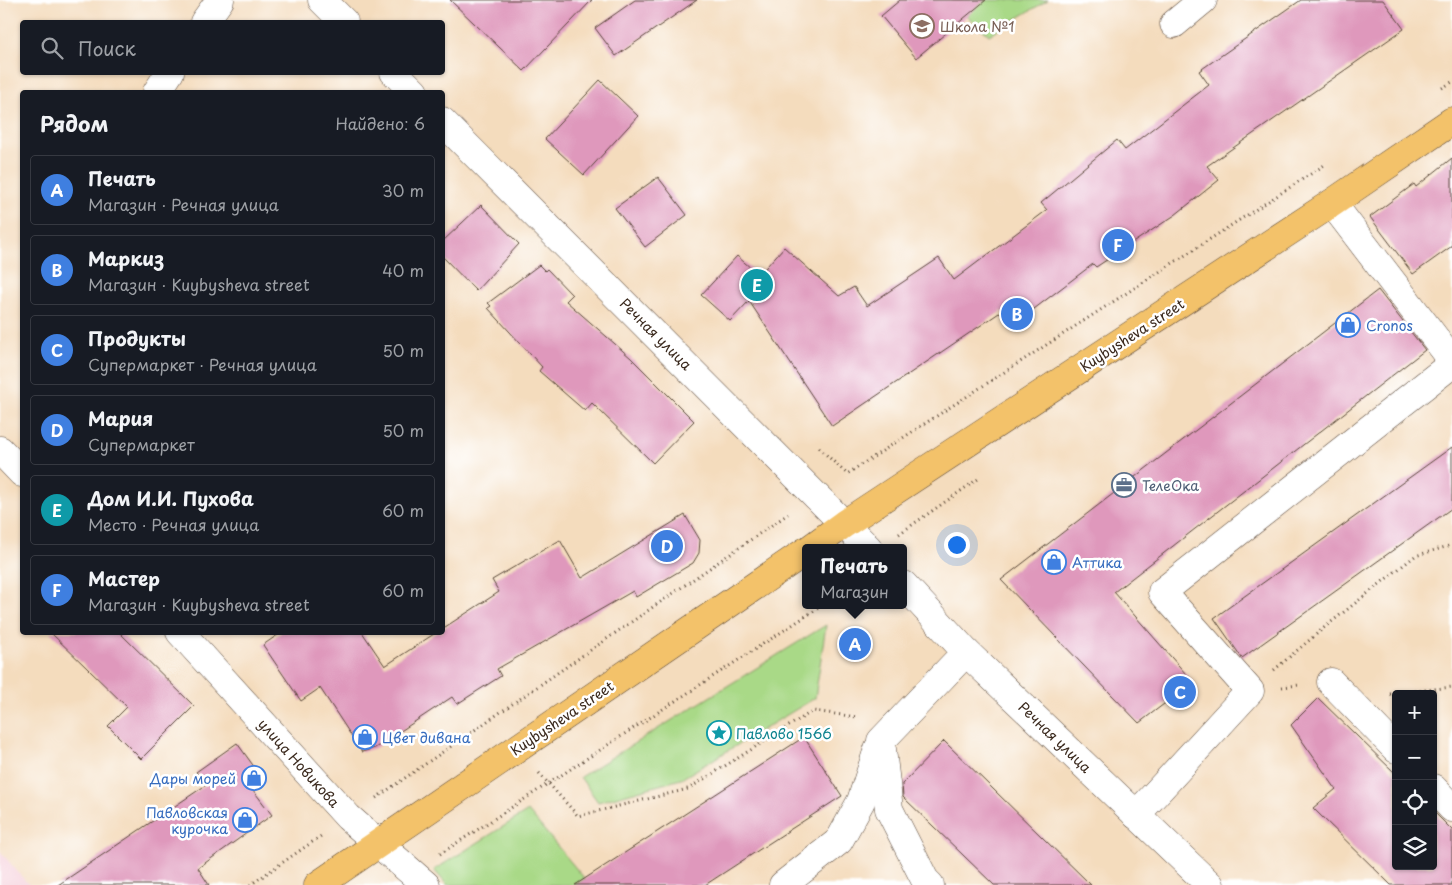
<!DOCTYPE html>
<html lang="ru">
<meta charset="utf-8">
<style>
body{margin:0;font-family:"Playpen Sans",sans-serif;background:#242831;color:#f1f3f6}
.controls{position:absolute;right:15px;bottom:15px;display:grid;overflow:hidden;border-radius:5px;box-shadow:0 1px 4px #0004}
.controls button{width:45px;height:45px;display:grid;place-items:center;padding:0;border:0;border-bottom:1px solid #363941;background:#171b24;color:#f1f3f6;font:25px sans-serif}
.you{position:absolute;left:956px;top:544px;width:18px;height:18px;margin:-12px;border:4px solid #fff;border-radius:50%;background:#1a73e8;box-shadow:0 0 0 8px #1a73e833}
.badge{display:grid;place-items:center;width:32px;height:32px;border-radius:50%;background:#d93025;color:#fff;font-size:16px;font-weight:700}
.pin{position:absolute;translate:-50% -50%;border:2px solid #fff;box-shadow:0 1px 5px #0006}
.popup{position:absolute;left:802px;top:544px;width:105px;height:65px;box-sizing:border-box;display:grid;place-content:center;border-radius:5px;background:#171b24;filter:drop-shadow(0 1px 4px #0005);font-size:16px;white-space:nowrap;color:#9ea1a6}
.popup b{font-size:19px;color:#f1f3f6}
.popup::after{content:'';position:absolute;left:50%;top:100%;margin-left:-10px;border:10px solid transparent;border-top-color:#171b24}
.list{margin:0;padding:0;list-style:none}
h2{display:flex;justify-content:space-between;align-items:center;height:65px;margin:0;padding:0 20px;font-size:21px}
h2 small{font-size:16px;font-weight:400;color:#9ea1a6}
.list li{display:grid;grid-template-columns:32px 1fr auto;gap:15px;align-items:center;box-sizing:border-box;height:70px;margin:0 10px 10px;padding:0 10px;border:1px solid #363941;border-radius:5px}
.list b{display:block;font-size:19px;white-space:nowrap}
.list p{margin:0;font-size:16px;white-space:nowrap;color:#9ea1a6}
.list em{font-size:16px;font-style:normal;color:#9ea1a6}
.icon{flex:none;width:28px;height:28px;fill:none;stroke:currentColor;stroke-width:2;stroke-linecap:round;stroke-linejoin:round}
.map{position:relative;flex:none;width:1452px;height:885px;overflow:hidden}
.search{position:absolute;background:#171b24;box-shadow:0 1px 4px #0004;left:20px;top:20px;width:425px;height:55px;display:flex;align-items:center;gap:12px;box-sizing:border-box;padding:0 18px;border-radius:5px;color:#9ea1a6;font-size:19px}
.panel{position:absolute;background:#171b24;box-shadow:0 1px 4px #0004;left:20px;top:90px;width:425px;height:545px;border-radius:5px}
.map>svg:first-child{display:block}
</style>
<div class="map">
<svg width="1452" height="885" viewBox="0 0 1452 885">
<rect width="100%" height="100%" fill="#fff"/>
<filter id="ink" filterUnits="userSpaceOnUse"><feTurbulence type="fractalNoise" baseFrequency=".02" numOctaves="2"/><feDisplacementMap in="SourceGraphic" scale="10" xChannelSelector="R" yChannelSelector="G"/><feConvolveMatrix kernelMatrix="1 2 1 2 8 2 1 2 1" color-interpolation-filters="sRGB"/></filter>
<filter id="wash" filterUnits="userSpaceOnUse"><feTurbulence type="fractalNoise" baseFrequency=".0096" numOctaves="4" result="noise"/><feDisplacementMap in="SourceGraphic" scale="20" xChannelSelector="R" yChannelSelector="G"/><feGaussianBlur stdDeviation="1.12" result="paint"/><feColorMatrix in="noise" values="0 0 0 0 0 0 0 0 0 0 0 0 0 0 0 0 0 1.4 0 .05"/><feComposite in="paint" operator="in"/></filter>
<g filter="url(#wash)">
<rect width="100%" height="100%" fill="#f4dcbd"/>
<!-- built -->
<polygon fill="#f5cfda" points="0,851 29,885 0,885"/>
<!-- green -->
<g fill="#a9d987" stroke="#728252">
<polygon points="954,0 1048,0 989,35 967,16"/>
<polygon points="826,625 815,698 681,779 598,802 580,777"/>
<polygon points="528,811 585,879 576,885 447,885 434,870"/>
</g>
<g id="blocks">
<!-- building -->
<g fill="#df98bc">
<polygon points="450,0 592,0 524,71"/>
<polygon points="635,0 697,0 616,56 595,28"/>
<polygon points="900,0 986,0 916,58 881,16"/>
<polygon points="1301,0 1383,0 1404,29 1207,166 1219,180 1175,215 1096,267 1093,264 1013,325 1002,311 832,426 749,301 730,321 701,295 737,256 759,275 784,247 839,296 854,287 867,306 939,258 954,280 1047,210 1041,203 1117,140 1125,150 1209,85 1199,71"/>
<polygon points="600,80 638,116 584,175 545,139"/>
<polygon points="1452,158 1452,246 1413,274 1370,217 1414,184 1416,187"/>
<polygon points="658,177 687,215 645,247 615,208"/>
<polygon points="481,205 519,244 476,291 442,256 442,242"/>
<polygon points="539,265 545,271 547,269 572,295 566,301 631,358 694,421 653,463 592,403 585,411 539,371 542,367 488,308 491,306 488,303"/>
<polygon points="1378,290 1425,350 1114,592 1193,682 1139,723 1001,580"/>
<polygon points="1452,447 1452,508 1242,658 1214,618"/>
<polygon points="685,515 700,540 699,553 693,563 636,597 633,591 497,669 501,676 457,704 452,697 375,748 362,752 320,688 301,701 263,645 282,632 362,632 385,666 437,632 442,632 442,629 499,592 492,580 560,540 582,578"/>
<polygon points="50,632 119,632 194,706 141,759 108,726 127,707"/>
<polygon points="1318,698 1396,774 1396,866 1433,866 1433,811 1452,830 1452,885 1391,885 1313,808 1336,789 1291,725"/>
<polygon points="804,737 842,796 791,829 705,885 575,885"/>
<polygon points="944,741 1091,885 994,885 903,797 902,784"/>
<polygon points="237,743 265,782 253,790 272,815 198,868 209,885 58,885 206,785 196,772"/>
</g>
</g>
</g>
<g filter="url(#ink)">
<use href="#blocks" fill-opacity="0" stroke="#574536" stroke-width="1"/>
<g fill="none" stroke-linecap="round" stroke-linejoin="round">
<defs>
<g id="minor">
<polyline points="322,0 344,22"/>
<polyline points="204,22 220,0"/>
<polyline points="1174,24 1203,0"/>
<polyline points="394,72 414,92"/>
<polyline points="157,92 170,72"/>
<polyline points="442,121 868,548"/>
<polyline points="1332,203 1452,360"/>
<polyline points="0,450 22,473"/>
<polyline points="904,585 966,652 1210,885"/>
<polyline points="180,632 348,817 426,885"/>
<polyline points="1331,682 1396,749"/>
<polyline points="1433,788 1452,808"/>
<polyline points="1136,815 1250,691 1162,592 1452,364"/>
<polyline points="783,885 839,841 861,801 878,749"/>
<polyline points="930,885 925,880 889,809 881,741 966,652"/>
</g>
<g id="major">
<polyline points="811,548 844,524 1332,203 1452,121"/>
<polyline points="318,885 806,551"/>
</g>
</defs>
<!-- minor casing -->
<use href="#minor" stroke="#574536" stroke-width="29"/>
<!-- major casing -->
<use href="#major" stroke="#574536" stroke-width="29"/>
<!-- path -->
<g stroke="#574536" stroke-width="3" stroke-dasharray="1 4" stroke-linecap="butt">
<polyline points="1442,88 1452,82"/>
<polyline points="819,448 847,474 1326,164"/>
<polyline points="899,534 978,479"/>
<polyline points="1274,670 1325,627 1415,556 1452,545"/>
<polyline points="1282,687 1299,685"/>
<polyline points="1390,694 1452,687"/>
<polyline points="539,773 578,816 688,789 813,711 857,717"/>
<polyline points="376,798 788,514"/>
<polyline points="440,854 823,605"/>
<polyline points="250,885 321,836"/>
</g>
<!-- minor -->
<use href="#minor" stroke="#fff" stroke-width="28"/>
<!-- major -->
<use href="#major" stroke="#f3c26a" stroke-width="28"/>
</g>
</g>
<!-- icons -->
<defs>
<symbol id="school-ring" viewBox="-11 -11 22 22"><circle r="9.5" fill="#fff" stroke="#8d6e63" stroke-width="1.5"/><path d="M0-5L7-2L0 1L-7-2ZM-4 1L0 2.5L4 1V4Q0 6-4 4Z" fill="#8d6e63"/></symbol>
<symbol id="shop-ring" viewBox="-11 -11 22 22"><circle r="9.5" fill="#fff" stroke="#3f7fe0" stroke-width="1.5"/><path d="M-5-2.5h2.3a2.7 3.5 0 0 1 5.4 0H5L5.5 6h-11ZM-1.5-2.5h3a1.5 2.3 0 0 0-3 0Z" fill="#3f7fe0"/></symbol>
<symbol id="office-ring" viewBox="-11 -11 22 22"><circle r="9.5" fill="#fff" stroke="#5c6f8a" stroke-width="1.5"/><path d="M-6-3h4V-5.5h4V-3h4V5H-6ZM-1-4.5V-3h2v-1.5ZM-6 0V1H6V0Z" fill="#5c6f8a"/></symbol>
<symbol id="sight-ring" viewBox="-11 -11 22 22"><circle r="9.5" fill="#fff" stroke="#0f9aa8" stroke-width="1.5"/><path d="M0-6L1.8-2.2L6-1.7L2.9 1.2L3.7 5.4L0 3.3L-3.7 5.4L-2.9 1.2L-6-1.7L-1.8-2.2Z" fill="#0f9aa8"/></symbol>
</defs>
<g fill-rule="evenodd">
<use href="#school-ring" x="908" y="12" width="28" height="28"/>
<use href="#shop-ring" x="1334" y="311" width="28" height="28"/>
<use href="#office-ring" x="1110" y="471" width="28" height="28"/>
<use href="#shop-ring" x="1040" y="548" width="28" height="28"/>
<use href="#sight-ring" x="705" y="719" width="28" height="28"/>
<use href="#shop-ring" x="351" y="723" width="28" height="28"/>
<use href="#shop-ring" x="240" y="764" width="28" height="28"/>
<use href="#shop-ring" x="231" y="806" width="28" height="28"/>
</g>
<g text-anchor="middle" dominant-baseline="central" stroke-width="5" stroke-linejoin="round" paint-order="stroke">
<!-- education labels -->
<g font-size="14" fill="#785e54" stroke="#fff" text-anchor="start">
<text x="940" y="26">Школа №1</text>
</g>
<!-- shop labels -->
<g font-size="14" fill="#366cbe" stroke="#fff" text-anchor="start">
<text x="1366" y="325">Cronos</text>
<text x="1072" y="562">Аттика</text>
<text x="382" y="737">Цвет дивана</text>
<text x="236" y="778" text-anchor="end">Дары морей</text>
<text x="228" y="812" text-anchor="end">Павловская<tspan x="228" dy="16">курочка</tspan></text>
</g>
<!-- street labels -->
<g font-size="14" fill="#3b2a1e" stroke="#fff">
<text transform="translate(656 334) rotate(45)">Речная улица</text>
<text transform="translate(1132 335) rotate(-33)">Kuybysheva street</text>
<text transform="translate(562 718) rotate(-34)">Kuybysheva street</text>
<text transform="translate(1055 737) rotate(44)">Речная улица</text>
<text transform="translate(299 763) rotate(48)">улица Новикова</text>
</g>
<!-- service labels -->
<g font-size="14" fill="#4e5e75" stroke="#fff" text-anchor="start">
<text x="1142" y="485">ТелеОка</text>
</g>
<!-- culture labels -->
<g font-size="14" fill="#0d838f" stroke="#fff" text-anchor="start">
<text x="736" y="733">Павлово 1566</text>
</g>
</g>
</svg>
<div class="controls">
<button>+</button>
<button>−</button>
<button><svg class="icon" aria-label="locate" viewBox="0 0 24 24"><circle cx="12" cy="12" r="6"/><path d="M12 2v4M12 18v4M2 12h4M18 12h4"/></svg></button>
<button><svg class="icon" aria-label="layers" viewBox="0 0 24 24"><path d="M12 4l9 5-9 5-9-5zM3 14l9 5 9-5"/></svg></button>
</div>
<div class="you"></div>
<div class="pin badge" style="left:855px;top:644px;background:#3f7fe0">A</div>
<div class="popup"><b>Печать</b>Магазин</div>
<div class="pin badge" style="left:1017px;top:314px;background:#3f7fe0">B</div>
<div class="pin badge" style="left:1180px;top:692px;background:#3f7fe0">C</div>
<div class="pin badge" style="left:667px;top:546px;background:#3f7fe0">D</div>
<div class="pin badge" style="left:757px;top:285px;background:#0f9aa8">E</div>
<div class="pin badge" style="left:1118px;top:245px;background:#3f7fe0">F</div>
<div class="search"><svg class="icon" aria-label="search" viewBox="0 0 24 24"><circle cx="10" cy="10" r="6"/><path d="M15 15l6 6"/></svg>Поиск</div>
<section class="panel">
<h2>Рядом<small>Найдено: 6</small></h2>
<ul class="list">
<li><span class="badge" style="background:#3f7fe0">A</span><div><b>Печать</b><p>Магазин · Речная улица</p></div><em>30 m</em></li>
<li><span class="badge" style="background:#3f7fe0">B</span><div><b>Маркиз</b><p>Магазин · Kuybysheva street</p></div><em>40 m</em></li>
<li><span class="badge" style="background:#3f7fe0">C</span><div><b>Продукты</b><p>Супермаркет · Речная улица</p></div><em>50 m</em></li>
<li><span class="badge" style="background:#3f7fe0">D</span><div><b>Мария</b><p>Супермаркет</p></div><em>50 m</em></li>
<li><span class="badge" style="background:#0f9aa8">E</span><div><b>Дом И.И. Пухова</b><p>Место · Речная улица</p></div><em>60 m</em></li>
<li><span class="badge" style="background:#3f7fe0">F</span><div><b>Мастер</b><p>Магазин · Kuybysheva street</p></div><em>60 m</em></li>
</ul>
</section>
</div>
